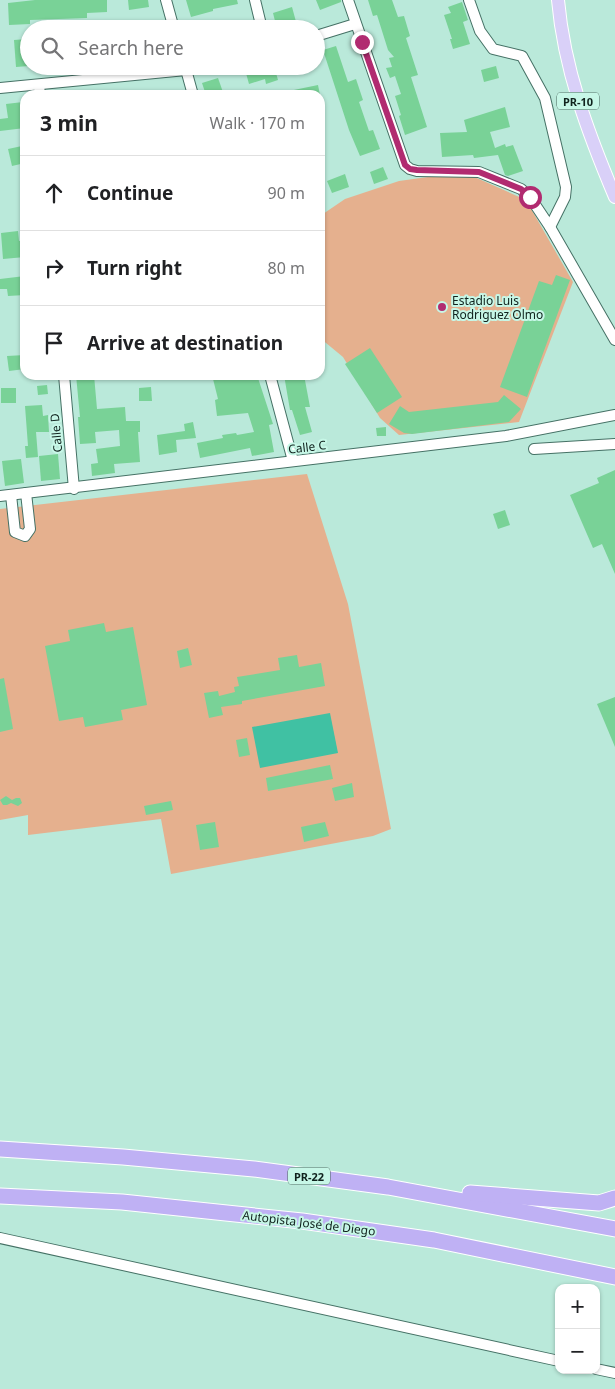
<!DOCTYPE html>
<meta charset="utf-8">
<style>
body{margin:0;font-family:"Noto Sans",sans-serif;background:#f2f2f2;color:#202124}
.controls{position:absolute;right:15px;bottom:15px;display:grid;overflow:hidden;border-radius:10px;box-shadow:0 1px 4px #0004}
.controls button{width:45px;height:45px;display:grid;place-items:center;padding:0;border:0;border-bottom:1px solid #e0e0e0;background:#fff;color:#202124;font:25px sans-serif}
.stop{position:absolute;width:15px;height:15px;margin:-11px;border:4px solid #b12b70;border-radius:50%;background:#fff}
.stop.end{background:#b12b70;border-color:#fff;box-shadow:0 1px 5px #0008}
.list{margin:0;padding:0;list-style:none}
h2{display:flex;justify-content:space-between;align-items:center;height:65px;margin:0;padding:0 20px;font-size:21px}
h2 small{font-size:16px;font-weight:400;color:#757577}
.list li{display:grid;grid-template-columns:32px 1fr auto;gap:15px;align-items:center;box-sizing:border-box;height:75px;padding:0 20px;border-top:1px solid #e0e0e0}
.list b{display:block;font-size:19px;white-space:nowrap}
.list em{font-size:16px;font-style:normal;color:#757577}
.icon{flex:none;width:28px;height:28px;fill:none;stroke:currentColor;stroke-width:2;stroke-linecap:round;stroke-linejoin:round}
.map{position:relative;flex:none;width:615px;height:1389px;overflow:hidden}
.search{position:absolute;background:#fff;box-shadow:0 1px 4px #0004;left:20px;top:20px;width:305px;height:55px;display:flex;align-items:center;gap:12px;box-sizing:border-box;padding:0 18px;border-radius:28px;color:#757577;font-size:19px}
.panel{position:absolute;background:#fff;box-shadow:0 1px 4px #0004;left:20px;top:90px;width:305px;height:290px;border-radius:15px}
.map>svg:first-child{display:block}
</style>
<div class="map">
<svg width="615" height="1389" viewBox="0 0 615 1389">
<rect width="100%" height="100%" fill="#bae9da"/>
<!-- green -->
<g fill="#e5b08e">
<polygon points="470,175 526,200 573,282 519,422 399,435 380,418 343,357 320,338 320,216 345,199 399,181 435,176"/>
<polygon points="307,474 348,604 391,829 373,836 171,874 161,819 28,835 28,815 0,820 0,509"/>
</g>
<!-- water -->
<polygon fill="#40c1a3" points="330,713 338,753 260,768 252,727"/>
<!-- building -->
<g fill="#79d297">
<polygon points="35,0 107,0 107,12 87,13 87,18 30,20 30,24 9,25 8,3"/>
<polygon points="128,0 148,0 149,7 129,10"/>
<polygon points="186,0 237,0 238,4 213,9 213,11 191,17"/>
<polygon points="316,0 341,0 341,2 320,10"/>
<polygon points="368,0 392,0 398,17 404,16 410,36 406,38 418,75 411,77 427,127 405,135 399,116 401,115 395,96 401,94 395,76 390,78 386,68 392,67 389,58 394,57 388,50 377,15 373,16"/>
<polygon points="462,2 468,20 463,22 470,44 453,49 450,39 452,39 444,15 451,13 448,7"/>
<polygon points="292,7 298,29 277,29 273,13"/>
<polygon points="27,39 29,66 16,67 14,40"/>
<polygon points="336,46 348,82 356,79 363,100 359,102 369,131 373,130 380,149 360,156 349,130 323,50"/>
<polygon points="244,66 274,66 278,80 266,84 265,79 249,84"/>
<polygon points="496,66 499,78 484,82 481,70"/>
<polygon points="218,78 224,95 206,95 202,83"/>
<polygon points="318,85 320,95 289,95 289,91"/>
<polygon points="23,102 25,128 0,131 0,119 8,118 6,104"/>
<polygon points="505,107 510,127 490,132 495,148 505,144 506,147 513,145 523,171 508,176 505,175 498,155 474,158 473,155 442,157 440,133 467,132 464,120"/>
<polygon points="22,146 25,163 12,166 8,149"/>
<polygon points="383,167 388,179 374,184 370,172"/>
<polygon points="345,174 349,187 332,193 327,181"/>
<polygon points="18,231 19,241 25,240 25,257 3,259 1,233"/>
<polygon points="556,275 570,280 527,397 500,387 539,281 552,285"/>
<polygon points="25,276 25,295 8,296 7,289 0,289 0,279"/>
<polygon points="370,348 402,397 377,413 345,364"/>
<polygon points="25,355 25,369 9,371 7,356"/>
<polygon points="76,375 94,375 97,409 125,407 126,421 140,421 140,432 138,432 140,462 114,464 115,473 92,476 91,464 98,463 96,449 120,446 119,430 95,432 96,443 80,444 78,417 80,417"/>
<polygon points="232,375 257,375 273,424 269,425 274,452 252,456 250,448 200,458 197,443 223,438 222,435 236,433 237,435 254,432 248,413 217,416 215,400 218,399 213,379"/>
<polygon points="284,375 304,375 310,407 305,407 312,432 300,435 292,410 290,410"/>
<polygon points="47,385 48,394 38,395 37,386"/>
<polygon points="151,387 152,401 139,401 139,388"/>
<rect x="1" y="388" width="15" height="15"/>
<polygon points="504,395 521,409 509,422 412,434 404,433 389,424 400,406 409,412 498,402"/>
<polygon points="42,405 43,416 48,415 49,432 36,432 38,457 26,458 25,446 28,446 25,406"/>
<polygon points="193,422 196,438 176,440 177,452 159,455 157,435 185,431 184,424"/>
<polygon points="386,427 386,436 377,436 376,428"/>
<polygon points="58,454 60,479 41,481 39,456"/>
<polygon points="21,459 24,483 5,486 2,461"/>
<polygon points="615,470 615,574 602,544 593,548 570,495 599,483 597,478"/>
<polygon points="505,510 510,525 498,529 493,514"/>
<polygon points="104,623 106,632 133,627 147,705 121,710 123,720 85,727 83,717 59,721 45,646 70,641 68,630"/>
<polygon points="188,648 192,665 180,668 177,651"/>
<polygon points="297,655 299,667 321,663 325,686 242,701 242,704 221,707 223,715 209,718 204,693 218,691 219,696 235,692 234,687 239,686 237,677 280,670 278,658"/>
<polygon points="4,678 13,729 0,732 0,679"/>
<polygon points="615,697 615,747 597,704"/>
<polygon points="247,738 250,755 239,757 236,740"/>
<polygon points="330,765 333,779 268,791 266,778"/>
<polygon points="352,783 354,797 335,801 332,788"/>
<polygon points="6,796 12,800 16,798 20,798 22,803 18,806 11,803 7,805 3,805 0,800"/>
<polygon points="171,801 173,810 146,815 144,806"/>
<polygon points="215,822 219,847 200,850 196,825"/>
<polygon points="325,822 329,836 304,842 301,827"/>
</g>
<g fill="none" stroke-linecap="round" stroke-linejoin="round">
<defs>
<g id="minor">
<polyline points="166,0 174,29"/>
<polyline points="255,0 262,29"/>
<polyline points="348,0 405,165 410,169 417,171 479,172 521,189 530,197 550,227 615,340"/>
<polyline points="469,0 480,31 493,49 522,56 545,98 566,187 565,197 550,227"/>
<polyline points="316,36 355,24"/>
<polyline points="185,66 193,95"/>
<polyline points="39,85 40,95"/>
<polyline points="0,88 186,70 202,66"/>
<polyline points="64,375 74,489"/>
<polyline points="270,375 293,461"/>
<polyline points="534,449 615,444"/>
<polyline points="11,495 15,532 25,536 30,529 26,493"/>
<polyline points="0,496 506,436 615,415"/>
<polyline points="0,1238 559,1361"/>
<polyline points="596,1369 615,1373"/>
</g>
<path id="major" d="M558 0C564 69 588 133 615 197"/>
<g id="highway">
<polyline points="0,1149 123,1157 254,1169 388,1187 615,1229"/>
<polyline points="470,1193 599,1203 615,1198"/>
<polyline points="0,1196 122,1202 302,1221 434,1240 615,1277"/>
</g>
</defs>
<!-- minor casing -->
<use href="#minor" stroke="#457165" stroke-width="12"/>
<!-- major casing -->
<use href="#major" stroke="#fff" stroke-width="14"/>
<!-- highway casing -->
<use href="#highway" stroke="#fff" stroke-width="17"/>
<!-- minor -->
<use href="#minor" stroke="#fff" stroke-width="10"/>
<!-- major -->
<use href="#major" stroke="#d9d0f8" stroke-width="12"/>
<!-- highway -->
<use href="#highway" stroke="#bfb1f4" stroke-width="15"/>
</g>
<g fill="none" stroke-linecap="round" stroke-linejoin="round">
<!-- route -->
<polyline stroke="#b12b70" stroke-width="6" points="362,42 405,165 410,169 417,170 479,172 521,189 530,197"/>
</g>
<!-- markers -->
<circle fill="#b12b70" stroke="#c7f7e7" stroke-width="2" cx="442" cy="307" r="5"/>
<g text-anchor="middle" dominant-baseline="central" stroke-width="4" stroke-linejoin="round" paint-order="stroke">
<!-- shield labels -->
<g fill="#c7f7e7" stroke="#47625a" stroke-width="1">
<rect x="557" y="92.5" width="42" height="17" rx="4"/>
<rect x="288" y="1167.5" width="42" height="17" rx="4"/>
</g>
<g font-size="11" font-weight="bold" fill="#10221d">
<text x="578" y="101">PR-10</text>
<text x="309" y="1176">PR-22</text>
</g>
<!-- poi labels -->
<g font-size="12" fill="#10221d" stroke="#c7f7e7" text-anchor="start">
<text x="452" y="300">Estadio Luis<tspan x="452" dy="14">Rodriguez Olmo</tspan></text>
</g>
<!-- street labels -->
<g font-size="12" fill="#10221d" stroke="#c7f7e7">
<text transform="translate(56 433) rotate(-95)">Calle D</text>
<text transform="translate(307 447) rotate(-7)">Calle C</text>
<text transform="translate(309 1223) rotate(7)">Autopista José de Diego</text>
</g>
</g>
</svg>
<div class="controls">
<button>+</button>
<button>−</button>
</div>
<div class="stop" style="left:530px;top:197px"></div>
<div class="stop end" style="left:362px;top:42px"></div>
<div class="search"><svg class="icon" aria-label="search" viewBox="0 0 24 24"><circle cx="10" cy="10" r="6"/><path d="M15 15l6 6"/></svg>Search here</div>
<section class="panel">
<h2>3 min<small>Walk · 170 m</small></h2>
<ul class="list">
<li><svg class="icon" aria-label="ahead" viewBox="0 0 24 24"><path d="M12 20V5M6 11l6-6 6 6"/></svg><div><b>Continue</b></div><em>90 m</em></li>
<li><svg class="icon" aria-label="right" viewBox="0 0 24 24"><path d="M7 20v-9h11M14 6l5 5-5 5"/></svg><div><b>Turn right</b></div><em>80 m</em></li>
<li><svg class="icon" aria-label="arrive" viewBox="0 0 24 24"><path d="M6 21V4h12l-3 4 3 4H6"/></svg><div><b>Arrive at destination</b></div></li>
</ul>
</section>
</div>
